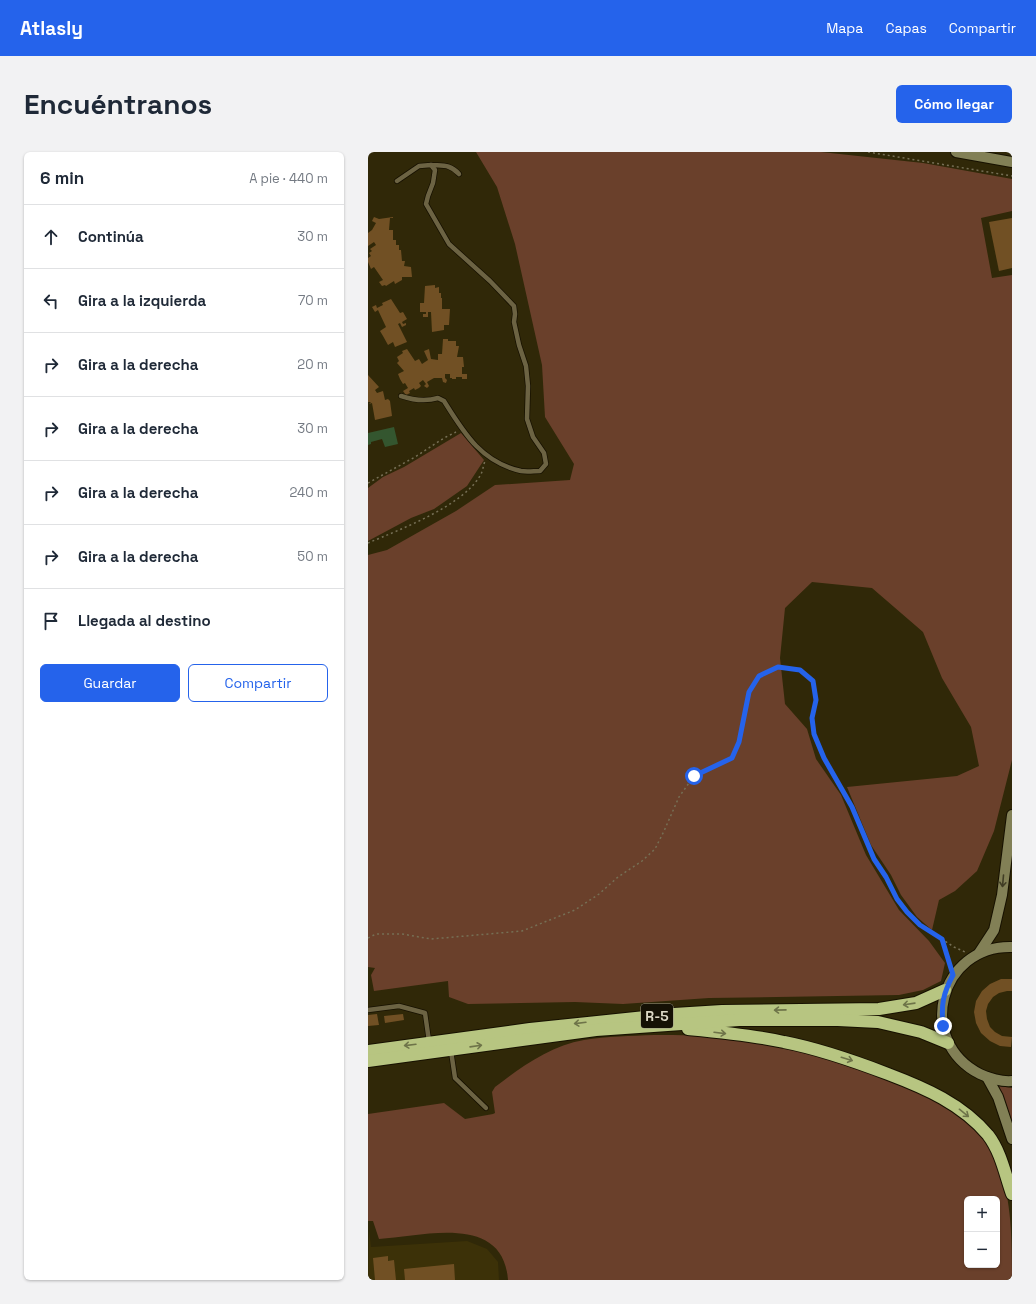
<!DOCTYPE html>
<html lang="es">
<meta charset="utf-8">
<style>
body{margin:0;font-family:"Space Grotesk",sans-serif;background:#f2f2f3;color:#1f2937}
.controls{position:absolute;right:12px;bottom:12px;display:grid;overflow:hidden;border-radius:6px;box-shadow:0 1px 3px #0004}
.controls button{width:36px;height:36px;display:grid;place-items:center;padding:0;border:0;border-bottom:1px solid #e0e1e3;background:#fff;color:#1f2937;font:20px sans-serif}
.stop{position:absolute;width:12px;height:12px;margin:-9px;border:3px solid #2563eb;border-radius:50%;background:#fff}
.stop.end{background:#2563eb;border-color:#fff;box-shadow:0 1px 4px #0008}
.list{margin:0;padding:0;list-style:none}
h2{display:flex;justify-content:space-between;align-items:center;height:52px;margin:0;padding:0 16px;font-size:17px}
h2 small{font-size:13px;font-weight:400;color:#747a83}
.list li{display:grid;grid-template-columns:26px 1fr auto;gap:12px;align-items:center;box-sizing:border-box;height:64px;padding:0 16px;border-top:1px solid #e0e1e3}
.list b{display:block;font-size:15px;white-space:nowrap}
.list em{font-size:13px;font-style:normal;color:#747a83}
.actions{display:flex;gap:8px;padding:12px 16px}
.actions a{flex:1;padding:9px 0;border:1px solid #2563eb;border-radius:6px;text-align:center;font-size:14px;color:#2563eb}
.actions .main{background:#2563eb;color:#fff}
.icon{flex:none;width:22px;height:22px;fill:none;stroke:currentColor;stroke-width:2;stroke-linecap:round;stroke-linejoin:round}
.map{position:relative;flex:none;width:644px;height:1128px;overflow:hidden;border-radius:6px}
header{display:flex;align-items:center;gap:24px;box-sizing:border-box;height:56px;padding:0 20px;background:#2563eb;color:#fff}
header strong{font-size:19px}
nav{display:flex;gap:22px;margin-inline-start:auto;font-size:14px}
.intro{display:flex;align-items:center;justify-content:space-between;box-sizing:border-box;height:96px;padding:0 24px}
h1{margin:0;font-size:28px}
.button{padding:10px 18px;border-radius:6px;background:#2563eb;color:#fff;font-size:14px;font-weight:700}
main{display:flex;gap:24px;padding:0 24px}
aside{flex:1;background:#fff;border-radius:6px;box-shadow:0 1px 3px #0004}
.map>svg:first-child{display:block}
</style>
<header>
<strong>Atlasly</strong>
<nav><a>Mapa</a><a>Capas</a><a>Compartir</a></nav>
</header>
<div class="intro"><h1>Encuéntranos</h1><a class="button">Cómo llegar</a></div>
<main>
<aside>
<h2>6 min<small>A pie · 440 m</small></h2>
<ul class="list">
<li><svg class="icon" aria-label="ahead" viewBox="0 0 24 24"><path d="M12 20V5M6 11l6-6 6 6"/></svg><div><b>Continúa</b></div><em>30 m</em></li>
<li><svg class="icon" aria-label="left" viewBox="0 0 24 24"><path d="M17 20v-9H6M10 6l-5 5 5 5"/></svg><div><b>Gira a la izquierda</b></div><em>70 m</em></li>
<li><svg class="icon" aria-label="right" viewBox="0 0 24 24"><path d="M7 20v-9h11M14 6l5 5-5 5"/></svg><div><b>Gira a la derecha</b></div><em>20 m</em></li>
<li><svg class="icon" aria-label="right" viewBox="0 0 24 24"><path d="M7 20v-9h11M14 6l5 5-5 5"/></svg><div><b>Gira a la derecha</b></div><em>30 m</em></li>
<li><svg class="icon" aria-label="right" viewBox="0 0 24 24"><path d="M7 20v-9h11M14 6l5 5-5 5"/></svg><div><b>Gira a la derecha</b></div><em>240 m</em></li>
<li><svg class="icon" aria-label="right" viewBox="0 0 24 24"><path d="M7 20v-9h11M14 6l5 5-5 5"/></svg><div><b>Gira a la derecha</b></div><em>50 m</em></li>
<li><svg class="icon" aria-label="arrive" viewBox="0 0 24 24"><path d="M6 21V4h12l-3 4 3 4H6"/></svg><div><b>Llegada al destino</b></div></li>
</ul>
<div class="actions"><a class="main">Guardar</a><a>Compartir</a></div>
</aside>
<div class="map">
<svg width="644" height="1128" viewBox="0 0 644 1128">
<rect width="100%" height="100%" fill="#302808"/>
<!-- built -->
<polygon fill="#3c3108" points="1,1078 3,1095 99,1089 119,1097 130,1110 131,1128 0,1128"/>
<!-- green -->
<g fill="#6a402b" fill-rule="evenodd">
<polygon points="108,0 453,0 555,11 644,27 644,59 613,66 624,126 644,123 644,608 626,679 609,719 587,739 571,748 564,778 549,765 533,743 523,723 503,693 479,635 589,624 611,614 603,575 574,526 555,480 504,436 444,430 417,456 412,506 417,552 439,577 448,607 473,643 498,703 531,758 561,789 577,811 573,829 555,838 531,843 341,846 255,852 207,850 100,852 81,845 80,829 6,839 3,823 7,816 0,815 0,403 19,398 88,359 127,333 202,328 206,312 177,265 174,213 147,92 129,35"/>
<polygon points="93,281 116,308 99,334 66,357 43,366 0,389 0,336 15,325 36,315"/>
<path d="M286 883C311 883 337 883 362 886 427 894 491 912 551 940 565 948 580 954 593 964 607 975 620 990 628 1006 644 1044 644 1087 644 1128H140C135 1061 56 1084 11 1087L5 1069H0V962L76 951 97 967 125 962 127 961 124 940 127 935C153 915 182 894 216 888 239 884 263 884 286 883ZM599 1047H629V1113H599Z"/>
<polygon points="631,934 644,936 644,971"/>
</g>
<!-- water -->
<polygon fill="#34562f" points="26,275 30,292 17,295 14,287 3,290 3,292 0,293 0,281"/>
<!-- building -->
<g fill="#715024">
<polygon points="6,65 11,67 25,65 25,66 22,66 21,78 25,78 25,88 28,88 28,93 31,93 31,98 33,98 34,109 37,109 36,114 43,115 44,125 34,125 34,128 27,132 26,129 18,134 17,133 14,134 11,130 15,128 6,115 3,117 0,110 0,106 3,104 1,101 4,99 2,97 8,93 6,90 0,94 0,81 4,78 8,71 4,69"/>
<polygon points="644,66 644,116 631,119 621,70"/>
<polygon points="67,133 67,136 71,135 71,141 73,141 73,146 74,146 74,157 82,157 81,173 76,173 76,178 64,180 63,160 60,160 60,165 55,165 55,162 58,162 58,160 52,160 52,151 56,151 57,134"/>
<polygon points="23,147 32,161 35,160 39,167 34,170 35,172 38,171 38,173 34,175 32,171 30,172 39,190 27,195 25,190 20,193 15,184 12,179 18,175 10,158 7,160 4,155 8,153 9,156 15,153 14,151"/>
<polygon points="75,187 80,187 80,189 88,189 88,194 91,194 89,205 95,205 96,215 94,215 94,222 99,222 99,227 94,227 94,225 88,225 88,227 84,227 84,226 82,226 82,222 77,222 77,226 79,228 78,231 75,230 74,226 66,226 59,230 61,234 59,236 56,234 58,232 55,228 51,231 53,234 51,236 47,238 46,236 41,239 42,241 38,243 35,239 40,236 37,231 35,232 32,227 30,222 36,219 29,211 31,209 29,205 35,201 34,199 39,197 47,209 51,207 54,212 60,208 56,199 61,197 63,207 70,208 70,202 74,202"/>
<polygon points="0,223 11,235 7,238 9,241 15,239 17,248 20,247 22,249 24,264 7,268 4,251 1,252 3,250 0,250"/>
<polygon points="633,827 644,827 644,839 639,839 631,841 625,845 620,852 618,859 619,867 622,875 627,880 634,884 644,885 643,895 632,894 622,889 613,881 608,871 606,860 608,849 614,839 622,832"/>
<polygon points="9,862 11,873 0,874 0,863"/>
<polygon points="35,862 36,868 17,871 16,864"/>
<polygon points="20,1104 20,1109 26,1108 28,1128 7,1128 5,1106"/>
<polygon points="86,1112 87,1128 37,1128 36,1117"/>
</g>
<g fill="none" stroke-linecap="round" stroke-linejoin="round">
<defs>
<g id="lane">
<path d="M63 13C75 14 82 12 91 22"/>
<path d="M29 29 51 14 63 13 67 18 65 31 60 44 58 52 81 92 122 129 146 154 147 162 146 170 151 193 158 214 160 234 159 267 165 285 176 301 178 312 172 319C166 319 159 320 153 319 113 310 96 281 76 249L70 246C57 250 45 248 33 244"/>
<polyline points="0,858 31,854 57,861 61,889"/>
<polyline points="83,899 87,926 118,956"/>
</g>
<g id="secondary">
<polyline points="588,0 644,10"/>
<path d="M644 795C571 793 547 889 612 922 620 926 634 930 644 929"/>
<polyline points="611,801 626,778 634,743 644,663"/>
<polyline points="619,925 630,945 644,987"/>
</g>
<g id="highway">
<path d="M320 877C352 880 385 883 416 890 452 897 486 909 520 922 557 936 594 952 620 983 633 1000 637 1022 644 1042"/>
<polyline points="0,899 162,877 306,862 354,859 511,857 548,851 577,838"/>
<polyline points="0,909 228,878 371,868 470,868 510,870 553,880 580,891"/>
</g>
</defs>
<!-- lane casing -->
<use href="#lane" stroke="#171100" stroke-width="6"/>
<!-- secondary casing -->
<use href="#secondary" stroke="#171100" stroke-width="12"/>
<!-- highway casing -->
<use href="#highway" stroke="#171100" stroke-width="14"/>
<!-- path -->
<g stroke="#766f55" stroke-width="1.5" stroke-dasharray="2 3" stroke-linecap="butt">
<polyline points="500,0 644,24"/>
<polyline points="0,331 47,305 76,286 88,280"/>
<path d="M0 391C33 377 93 355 112 324 115 319 115 314 117 309"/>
<polyline points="0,786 8,782 34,782 63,787 154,779 207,758 231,742 250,725 274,709 287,697 296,679 311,645 326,624 364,606 371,590 381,540 391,524 410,515 432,518 445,529 447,548 444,566 446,582 456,606 484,655 506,707 518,725 529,747 539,760 552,773 586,795 597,800"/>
<polyline points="573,787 583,814"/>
</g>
<!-- lane -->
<use href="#lane" stroke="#6c6343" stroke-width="4.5"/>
<!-- secondary -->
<use href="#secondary" stroke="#828056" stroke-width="10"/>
<!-- highway -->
<use href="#highway" stroke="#b7c581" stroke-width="12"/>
</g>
<!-- one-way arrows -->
<defs><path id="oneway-shaft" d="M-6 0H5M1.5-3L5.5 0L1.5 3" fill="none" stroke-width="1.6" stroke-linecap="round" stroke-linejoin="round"/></defs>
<use stroke="#413d25" href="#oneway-shaft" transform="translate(635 729) rotate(95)"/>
<g stroke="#6e7449">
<use href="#oneway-shaft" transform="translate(541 852) rotate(172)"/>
<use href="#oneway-shaft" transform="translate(412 858) rotate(179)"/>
<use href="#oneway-shaft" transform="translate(212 871) rotate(173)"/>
<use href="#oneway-shaft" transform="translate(352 881) rotate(7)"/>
<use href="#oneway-shaft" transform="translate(42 893) rotate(173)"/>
<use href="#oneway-shaft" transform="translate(108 894) rotate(-8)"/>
<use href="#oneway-shaft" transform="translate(479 907) rotate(17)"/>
<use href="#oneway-shaft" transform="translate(596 961) rotate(39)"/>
</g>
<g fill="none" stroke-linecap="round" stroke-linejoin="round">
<!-- route -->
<path stroke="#2563eb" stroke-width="5" d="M326 624 364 606 371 590 381 540 391 524 410 515 432 518 445 529 448 548 444 566 446 582 456 606 484 655 506 707 518 725 529 747 539 760 552 773 574 787 585 823C575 842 573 852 575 874"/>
</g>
<g text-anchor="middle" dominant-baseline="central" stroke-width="3" stroke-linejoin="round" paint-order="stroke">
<!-- shield labels -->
<rect fill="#151105" stroke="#a09c8b" stroke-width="1" x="273" y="852" width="32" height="24" rx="3"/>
<g font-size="14" font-weight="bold" fill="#dbd7c5">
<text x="289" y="864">R-5</text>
</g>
</g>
</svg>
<div class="controls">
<button>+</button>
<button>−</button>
</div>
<div class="stop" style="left:326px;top:624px"></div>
<div class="stop end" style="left:575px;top:874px"></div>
</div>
</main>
